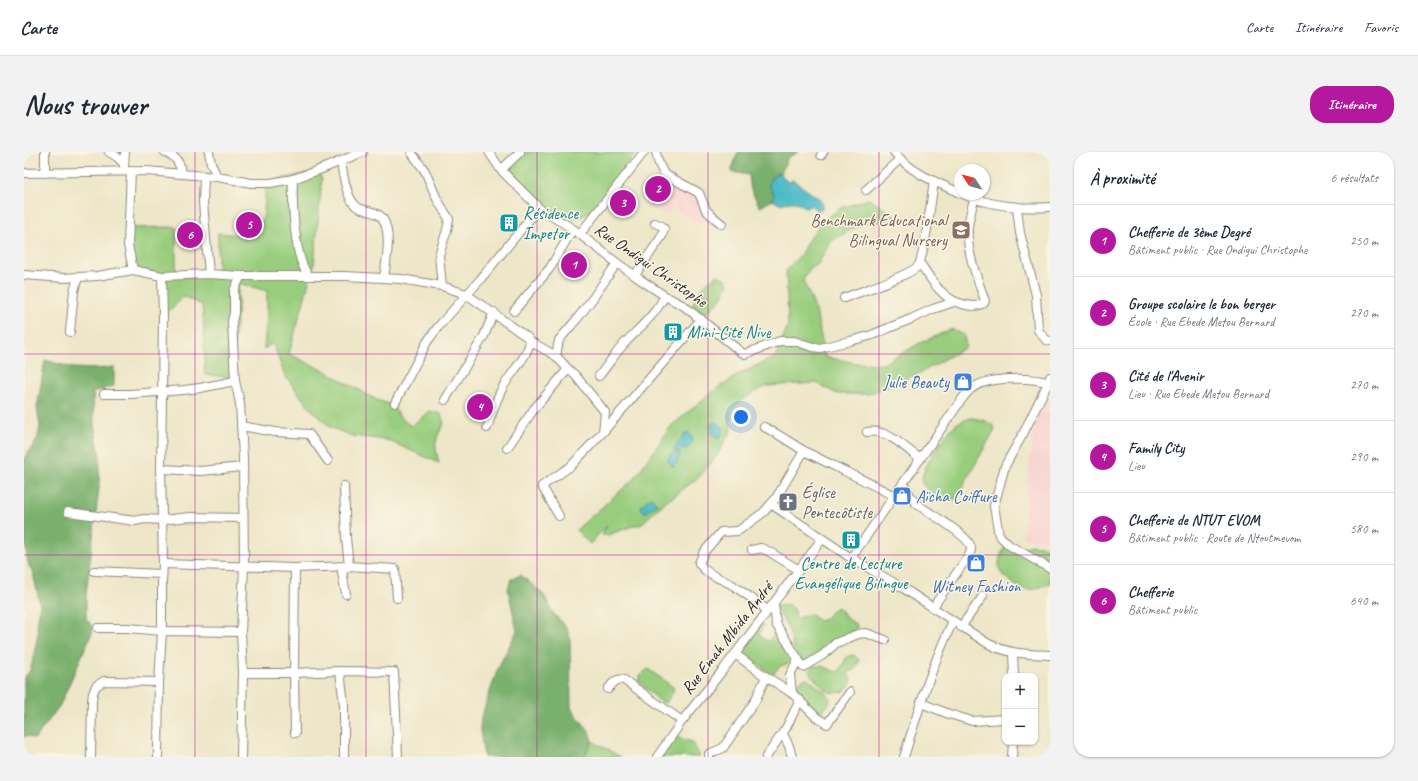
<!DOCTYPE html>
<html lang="fr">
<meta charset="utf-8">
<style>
body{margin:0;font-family:Caveat,sans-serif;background:#f2f2f3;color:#1f2937}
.controls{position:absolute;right:12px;bottom:12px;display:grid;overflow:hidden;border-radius:8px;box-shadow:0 1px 3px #0004}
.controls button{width:36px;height:36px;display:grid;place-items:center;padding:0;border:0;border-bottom:1px solid #e0e1e3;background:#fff;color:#1f2937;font:20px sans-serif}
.compass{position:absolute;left:930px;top:12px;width:36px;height:36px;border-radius:50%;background:#fff;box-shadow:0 1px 3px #0004;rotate:306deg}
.you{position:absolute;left:717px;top:265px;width:14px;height:14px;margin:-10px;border:3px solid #fff;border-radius:50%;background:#1a73e8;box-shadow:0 0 0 6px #1a73e833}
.badge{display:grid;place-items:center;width:26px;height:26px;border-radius:50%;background:#b5179e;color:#fff;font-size:13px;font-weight:700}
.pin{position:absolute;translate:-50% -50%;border:2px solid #fff;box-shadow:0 1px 4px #0006}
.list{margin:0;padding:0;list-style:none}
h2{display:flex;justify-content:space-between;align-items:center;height:52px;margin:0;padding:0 16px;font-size:17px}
h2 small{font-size:13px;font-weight:400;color:#747a83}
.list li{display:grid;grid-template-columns:26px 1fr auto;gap:12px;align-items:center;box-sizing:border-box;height:72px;padding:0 16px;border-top:1px solid #e0e1e3}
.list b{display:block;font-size:15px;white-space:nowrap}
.list p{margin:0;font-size:13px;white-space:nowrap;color:#747a83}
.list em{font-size:13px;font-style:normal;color:#747a83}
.map{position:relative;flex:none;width:1026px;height:605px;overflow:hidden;border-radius:16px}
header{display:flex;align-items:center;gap:24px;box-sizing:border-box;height:56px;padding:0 20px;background:#fff;border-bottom:1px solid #e0e1e3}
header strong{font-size:19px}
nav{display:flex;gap:22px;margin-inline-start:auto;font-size:14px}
.intro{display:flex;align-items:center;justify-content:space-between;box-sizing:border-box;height:96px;padding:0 24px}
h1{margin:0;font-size:28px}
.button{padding:10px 18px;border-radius:16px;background:#b5179e;color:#fff;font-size:14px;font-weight:700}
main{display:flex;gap:24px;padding:0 24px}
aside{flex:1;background:#fff;border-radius:16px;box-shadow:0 1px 3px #0004}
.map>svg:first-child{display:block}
</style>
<header>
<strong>Carte</strong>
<nav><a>Carte</a><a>Itinéraire</a><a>Favoris</a></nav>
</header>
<div class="intro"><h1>Nous trouver</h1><a class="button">Itinéraire</a></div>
<main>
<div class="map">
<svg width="1026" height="605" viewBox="0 0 1026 605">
<rect width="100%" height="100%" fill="#fcf5e5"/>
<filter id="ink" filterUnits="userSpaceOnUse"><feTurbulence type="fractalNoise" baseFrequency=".025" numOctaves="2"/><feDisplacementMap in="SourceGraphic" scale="8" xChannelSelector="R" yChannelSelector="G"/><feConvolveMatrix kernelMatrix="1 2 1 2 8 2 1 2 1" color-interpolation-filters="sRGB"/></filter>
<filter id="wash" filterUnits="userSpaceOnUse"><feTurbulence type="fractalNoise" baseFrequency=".012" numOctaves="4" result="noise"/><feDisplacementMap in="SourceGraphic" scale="16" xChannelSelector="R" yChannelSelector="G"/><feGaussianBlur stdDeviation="0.9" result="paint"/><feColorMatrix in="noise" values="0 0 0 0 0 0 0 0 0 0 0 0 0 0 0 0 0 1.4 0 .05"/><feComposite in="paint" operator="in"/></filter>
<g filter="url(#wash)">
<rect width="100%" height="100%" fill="#ede6c8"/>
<!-- built -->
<g fill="#f7d0ce">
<polygon points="634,21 673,41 681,64 676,72 651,57 641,63 623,54"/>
<polygon points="1026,243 1026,389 999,386 1011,259 1025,261"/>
</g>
<!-- green -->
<g fill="#99cd7e" stroke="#627c54">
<polygon points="500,0 613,0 567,60 556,65 543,66 537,68 508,43 490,25 484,13"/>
<path d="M293 19 298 27 290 112 265 202 305 221 353 248 368 253 376 265 387 274 406 259 417 262 420 272C410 290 410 291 415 311L363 288 328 284 306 275 286 256 261 224 249 191 240 197 243 163V139L214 131V155L207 225 181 223 180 177 178 153 159 144 137 168V124L108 113 103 76 152 75V124L194 123V81L229 84 234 81 240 62 242 30Z"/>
<polygon points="845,47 872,64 866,68 853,70 840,70 806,90 795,111 785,118 779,128 792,159 801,205 832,211 859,212 898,190 928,177 940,183 942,195 898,220 844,242 813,242 792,231 743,234 722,245 710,255 706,267 707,278 692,305 675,325 633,357 615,374 614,372 584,383 578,383 583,373 566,392 552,378 610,327 647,274 695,235 721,219 751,205 764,173 762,119 777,102 783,90 798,69 817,56"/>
<path d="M694 123 701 127 704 132 697 146 682 162 673 159 668 154C672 143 682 128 694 123Z"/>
<path d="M947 266 959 268 969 273 971 277 931 348C923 351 919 349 912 344 908 340 901 337 898 331 894 321 922 281 930 274 935 269 941 268 947 266Z"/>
<path d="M1008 393 1026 395V431C1002 442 998 440 978 422 972 414 976 401 982 394L997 396Z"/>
<path d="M759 453H766L771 458V464L774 466 785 462 796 469C802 467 807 460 812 455L818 459 821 465 833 473V476L825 490C823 491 820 492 818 492 812 491 809 487 803 491 796 496 790 507 782 510 764 499 771 490 763 474 760 468 755 462 751 455Z"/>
<path d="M740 473 735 482 739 487 745 489 750 481H752L765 496 770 505C764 516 760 510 754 516 751 519 751 521 747 524L738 514 720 505 718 500 719 496 736 474Z"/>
<path d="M830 503 835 508 831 517 824 521V523L828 528C825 541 809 545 799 536 797 534 795 531 793 529 789 525 786 524 785 519L787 515C796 512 803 515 811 520L815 519 823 505 825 504Z"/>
<polygon points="624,517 649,535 650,537 642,551 637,550 616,531 615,529 616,524"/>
<polygon points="783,526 805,544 806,549 804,553 795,563 768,538 778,528"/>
<polygon points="652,585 669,590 676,605 637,605"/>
<polygon points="568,589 597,605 560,605"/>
</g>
<!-- forest -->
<g fill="#7ab06d" stroke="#526e4c">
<polygon points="714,0 774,0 763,6 757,22 753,21 745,34 750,42 749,48 736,55 727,38 725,23 707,20"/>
<polygon points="21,208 49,216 73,217 90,215 90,234 69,240 70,273 76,304 75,336 62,442 62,467 70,476 36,553 11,587 4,584 0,585 0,525 5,520 8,512 14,481 13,474 16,452 9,421 5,414 3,406 0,375 0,306 13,288 15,280 16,273 13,256"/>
<polygon points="497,423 520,443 529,461 543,476 546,486 547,556 565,579 568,589 560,605 460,605 456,577 457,566 474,516 493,479 484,437 487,427"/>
</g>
<!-- water -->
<g fill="#4ebbc7" stroke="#3c7379">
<path d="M754 21 757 22 764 31 769 28 795 47 799 53 798 56 793 59 787 53 782 56C772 47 767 50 755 52L749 48 750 42 745 34 746 28Z"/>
<polygon points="691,270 700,276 695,287 686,281 688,271"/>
<path d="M664 280C676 295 662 297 650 299L649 297 661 282Z"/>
<path d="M654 300 656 302 653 311 649 315 644 309C645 302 648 301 654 300Z"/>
<polygon points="628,345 633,353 624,358 622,361 618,358 617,354 622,349"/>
</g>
</g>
<g filter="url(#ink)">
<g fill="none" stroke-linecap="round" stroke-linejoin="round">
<defs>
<g id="minor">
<polyline points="21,0 21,21"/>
<polyline points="85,0 93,5 100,12"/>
<path d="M141 0C151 4 157 11 157 22"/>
<polyline points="185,0 187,11 193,25"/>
<polyline points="387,0 401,19 413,47 425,67 423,78 415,103 418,134"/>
<polyline points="465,0 477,18 516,57 549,77 593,111 617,128 641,144 660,154 717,200 721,202 756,189 770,189 789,195 796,196 826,189 845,184 887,167 909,157 930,150"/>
<path d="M632 0C634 9 635 16 642 23L675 41 682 58 688 64 698 72"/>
<path d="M870 0C887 21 912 30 936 41"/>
<polyline points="797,3 799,0"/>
<path d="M317 10C319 22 322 45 332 54 339 60 354 58 359 67 368 83 362 109 360 126"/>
<polyline points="100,15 101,0"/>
<polyline points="477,18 496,0"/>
<polyline points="107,19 104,93 109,118"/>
<polyline points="0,21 123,19 193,25 228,31 246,31 269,27 295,18 339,0"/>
<polyline points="180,24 179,50 185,122"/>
<path d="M269 27C268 49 270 108 285 124"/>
<polyline points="842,38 876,7"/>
<path d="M938 42C966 54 996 57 1026 55"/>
<polyline points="993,56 996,81 1012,143 1014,178 1022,188 1026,189"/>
<polyline points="556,82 620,0"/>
<path d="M896 111C908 129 919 149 942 153 949 154 953 155 960 151L961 149C953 125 942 100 944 75 945 66 948 56 950 47"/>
<path d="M0 123 40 126 54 125 73 124 109 118 138 124 185 122 217 124H321L377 127 418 134 442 142 503 185 506 189C504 204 487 221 479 235 472 247 468 262 463 276"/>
<polyline points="611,123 638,84 640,77 638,74 631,71"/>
<polyline points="217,124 210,138 210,161 208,169 211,229 216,251 219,306 220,414 217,480 219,521 217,605"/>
<path d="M820 146C835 140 885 124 894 114 900 107 908 43 910 29"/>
<polyline points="490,159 526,116 549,77"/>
<polyline points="46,180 50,139 54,125"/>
<polyline points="532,204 535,188 553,167 569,146 593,111"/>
<path d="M575 224C583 214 591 202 600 192 615 176 631 163 641 144"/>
<polyline points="80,242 106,242 160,238 176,236 211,229"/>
<polyline points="421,248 460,184 470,160"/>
<polyline points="371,251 403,190 414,175 455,129 505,68 516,57"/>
<polyline points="217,274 251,280 285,282 304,309"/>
<path d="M740 275C755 282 768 292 782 300 811 315 841 328 870 344"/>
<polyline points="579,280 677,167"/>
<path d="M843 280C863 276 881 296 896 307"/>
<polyline points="483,296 510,257 544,217 532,204 506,189"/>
<polyline points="137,317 177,319 218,315"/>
<path d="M879 331C883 339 887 346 893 352 904 361 948 384 947 397 947 398 946 401 945 403L909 455"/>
<polyline points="320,334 322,386 325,414 318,420 322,442"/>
<path d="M747 352 827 406 879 436 963 491C983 502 1004 502 1026 503"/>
<polyline points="44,360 111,369 120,367 138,368 166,365 219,366"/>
<polyline points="535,364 518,334 547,314 579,280 581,260 551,223 544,217"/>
<polyline points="728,398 737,396 744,399 775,418"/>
<path d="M827 406 931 257C936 250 940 243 947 237 963 224 1007 225 1026 231"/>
<polyline points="139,412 271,416 325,414 371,417 373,446"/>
<polyline points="271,416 270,521 271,581"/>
<polyline points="1025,416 985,393 975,383 970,354 981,314 1000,280 1024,231 1026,225"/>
<polyline points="70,419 138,422"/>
<polyline points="750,451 752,472 774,507 766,523 768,541"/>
<path d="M744 459C733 450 722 442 710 434 699 427 682 423 675 411L680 400 697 380 714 379 740 360 752 346 780 299"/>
<polyline points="937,475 959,444"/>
<polyline points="74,476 104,476 138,479 138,430 139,412 137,317 139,167 138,124"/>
<polyline points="989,501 990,524"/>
<polyline points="711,502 738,522 768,541 792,565 803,572 826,540"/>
<polyline points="774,507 779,515 799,503 812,491 834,482 842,481 861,488"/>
<polyline points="316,519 320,553 320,605"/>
<polyline points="219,521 270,521 316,519 370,520 374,605"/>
<path d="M584 537C589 531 592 526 600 528L658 569"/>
<polyline points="897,551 925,562 948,569 981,567"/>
<polyline points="759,582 765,594 768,605"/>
<polyline points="67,605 68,549 69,541 72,534 80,529 135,530"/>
<polyline points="134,605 135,530 138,479 217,480"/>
<polyline points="633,605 658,569 699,518 798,387"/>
<polyline points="685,605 685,602 699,596 731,549 742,525"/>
<polyline points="742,605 762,576 776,548"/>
<path d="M880 605C894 559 908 513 929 469"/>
<polyline points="988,605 989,590"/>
</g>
</defs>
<!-- minor casing -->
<use href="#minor" stroke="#8c887a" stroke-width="10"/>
<!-- minor -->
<use href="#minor" stroke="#fff" stroke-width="8"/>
</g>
</g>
<!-- grid -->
<path fill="none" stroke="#b5179e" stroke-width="1" stroke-opacity="0.55" d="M171 0V605M342 0V605M513 0V605M684 0V605M855 0V605M0 202H1026M0 403H1026"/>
<!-- icons -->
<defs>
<symbol id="building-square" viewBox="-11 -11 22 22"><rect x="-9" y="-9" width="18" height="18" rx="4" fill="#0f9aa8" stroke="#fcf5e5"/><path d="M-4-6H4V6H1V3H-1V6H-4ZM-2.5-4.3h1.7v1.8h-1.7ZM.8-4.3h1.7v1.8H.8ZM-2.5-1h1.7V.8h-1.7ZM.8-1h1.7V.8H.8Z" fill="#fff"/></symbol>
<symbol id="school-square" viewBox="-11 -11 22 22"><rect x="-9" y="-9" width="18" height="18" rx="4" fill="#8d6e63" stroke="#fcf5e5"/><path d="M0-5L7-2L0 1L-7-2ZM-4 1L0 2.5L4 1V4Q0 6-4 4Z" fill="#fff"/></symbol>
<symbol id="shop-square" viewBox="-11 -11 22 22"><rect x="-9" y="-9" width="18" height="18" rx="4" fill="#3f7fe0" stroke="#fcf5e5"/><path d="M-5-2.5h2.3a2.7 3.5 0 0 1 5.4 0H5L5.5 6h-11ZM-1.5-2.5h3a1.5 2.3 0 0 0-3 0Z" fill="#fff"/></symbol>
<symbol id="church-square" viewBox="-11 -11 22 22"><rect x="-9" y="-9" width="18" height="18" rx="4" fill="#6b7280" stroke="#fcf5e5"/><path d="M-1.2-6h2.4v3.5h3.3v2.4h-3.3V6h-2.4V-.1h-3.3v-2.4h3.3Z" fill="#fff"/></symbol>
</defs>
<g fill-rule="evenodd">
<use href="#building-square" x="474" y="60" width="22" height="22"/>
<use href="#school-square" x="926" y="67" width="22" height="22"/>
<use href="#building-square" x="638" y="169" width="22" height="22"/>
<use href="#shop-square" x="928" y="219" width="22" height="22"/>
<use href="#shop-square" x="867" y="333" width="22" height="22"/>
<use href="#church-square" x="753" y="339" width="22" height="22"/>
<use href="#building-square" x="816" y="377" width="22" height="22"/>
<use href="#shop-square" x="941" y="400" width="22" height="22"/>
</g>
<g text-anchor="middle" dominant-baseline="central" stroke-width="3" stroke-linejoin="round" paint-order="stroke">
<!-- culture labels -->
<g font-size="17" fill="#0d838f" stroke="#fcf5e5" text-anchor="start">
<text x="499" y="61">Résidence<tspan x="499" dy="20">Impetor</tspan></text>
<text x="663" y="180">Mini-Cité Nive</text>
<text x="827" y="411" text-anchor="middle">Centre de Lecture<tspan x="827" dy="20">Evangélique Bilingue</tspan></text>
</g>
<!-- education labels -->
<g font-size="17" fill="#785e54" stroke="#fcf5e5" text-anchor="end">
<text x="923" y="68">Benchmark Educational<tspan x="923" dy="20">Bilingual Nursery</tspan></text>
</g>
<!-- street labels -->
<g font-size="17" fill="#2b2b2b" stroke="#fcf5e5">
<text transform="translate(627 113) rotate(35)">Rue Ondigui Christophe</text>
<text transform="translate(703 486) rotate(-52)">Rue Emah Mbida André</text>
</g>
<!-- shop labels -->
<g font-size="17" fill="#366cbe" stroke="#fcf5e5" text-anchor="end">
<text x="925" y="230">Julie Beauty</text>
<text x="892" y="344" text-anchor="start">Aïcha Coiffure</text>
<text x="952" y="434" text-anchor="middle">Witney Fashion</text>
</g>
<!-- worship labels -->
<g font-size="17" fill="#5b616d" stroke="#fcf5e5" text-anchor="start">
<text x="778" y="340">Église<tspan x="778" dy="20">Pentecôtiste</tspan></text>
</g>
</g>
</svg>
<div class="controls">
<button>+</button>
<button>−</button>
</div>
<svg class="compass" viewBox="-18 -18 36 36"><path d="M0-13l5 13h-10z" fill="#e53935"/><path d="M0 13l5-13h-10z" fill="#747a83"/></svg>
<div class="you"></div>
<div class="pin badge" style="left:550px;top:113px">1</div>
<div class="pin badge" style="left:634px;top:37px">2</div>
<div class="pin badge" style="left:599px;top:51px">3</div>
<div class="pin badge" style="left:456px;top:255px">4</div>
<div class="pin badge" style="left:225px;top:73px">5</div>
<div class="pin badge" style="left:166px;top:83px">6</div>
</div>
<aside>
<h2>À proximité<small>6 résultats</small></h2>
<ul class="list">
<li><span class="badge">1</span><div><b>Chefferie de 3ème Degré</b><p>Bâtiment public · Rue Ondigui Christophe</p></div><em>250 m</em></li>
<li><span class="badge">2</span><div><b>Groupe scolaire le bon berger</b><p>École · Rue Ebede Metou Bernard</p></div><em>270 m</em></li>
<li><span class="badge">3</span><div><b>Cité de l'Avenir</b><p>Lieu · Rue Ebede Metou Bernard</p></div><em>270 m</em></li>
<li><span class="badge">4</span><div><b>Family City</b><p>Lieu</p></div><em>290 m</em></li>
<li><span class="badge">5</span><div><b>Chefferie de NTUT EVOM</b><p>Bâtiment public · Route de Ntoutmevom</p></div><em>580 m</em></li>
<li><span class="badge">6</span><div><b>Chefferie</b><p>Bâtiment public</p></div><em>640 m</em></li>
</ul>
</aside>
</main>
